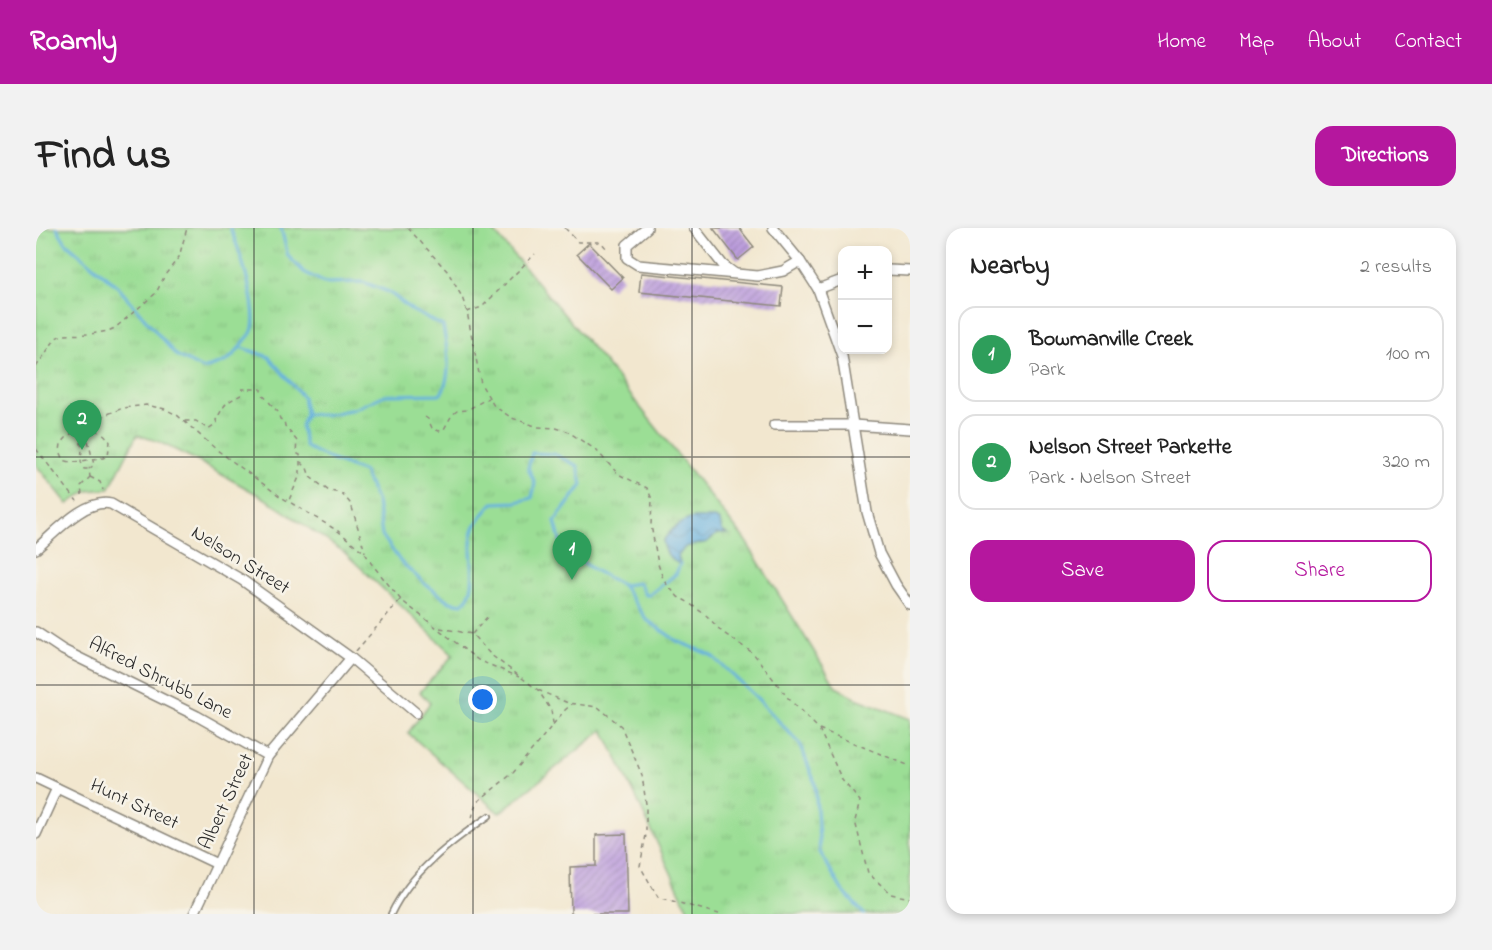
<!DOCTYPE html>
<meta charset="utf-8">
<style>
body{margin:0;font-family:"Indie Flower",sans-serif;background:#f2f2f2;color:#222}
.controls{position:absolute;right:18px;top:18px;display:grid;overflow:hidden;border-radius:12px;box-shadow:0 3px 9px #0003}
.controls button{width:54px;height:54px;display:grid;place-items:center;padding:0;border:0;border-bottom:2px solid #e0e0e0;background:#fff;color:#222;font:30px sans-serif}
.you{position:absolute;left:447px;top:472px;width:21px;height:21px;margin:-15px;border:4px solid #fff;border-radius:50%;background:#1a73e8;box-shadow:0 0 0 9px #1a73e833}
.badge{display:grid;place-items:center;width:39px;height:39px;border-radius:50%;background:#b5179e;color:#fff;font-size:20px;font-weight:700}
.pin{position:absolute;translate:-50% -50px;filter:drop-shadow(0 2px 3px #0008)}
.pin::after{content:'';position:absolute;top:32px;width:21px;height:18px;background:inherit;clip-path:polygon(0 0,100% 0,50% 100%)}
.list{margin:0;padding:0;list-style:none}
h2{display:flex;justify-content:space-between;align-items:center;height:78px;margin:0;padding:0 24px;font-size:26px}
h2 small{font-size:20px;font-weight:400;color:#767676}
.list li{display:grid;grid-template-columns:39px 1fr auto;gap:18px;align-items:center;box-sizing:border-box;height:96px;margin:0 12px 12px;padding:0 12px;border:2px solid #e0e0e0;border-radius:18px}
.list b{display:block;font-size:22px;white-space:nowrap}
.list p{margin:0;font-size:20px;white-space:nowrap;color:#767676}
.list em{font-size:20px;font-style:normal;color:#767676}
.actions{display:flex;gap:12px;padding:18px 24px}
.actions a{flex:1;padding:14px 0;border:2px solid #b5179e;border-radius:18px;text-align:center;font-size:21px;color:#b5179e}
.actions .main{background:#b5179e;color:#fff}
.map{position:relative;flex:none;width:874px;height:686px;overflow:hidden;border-radius:18px}
header{display:flex;align-items:center;gap:36px;box-sizing:border-box;height:84px;padding:0 30px;background:#b5179e;color:#fff}
header strong{font-size:28px}
nav{display:flex;gap:33px;margin-inline-start:auto;font-size:21px}
.intro{display:flex;align-items:center;justify-content:space-between;box-sizing:border-box;height:144px;padding:0 36px}
h1{margin:0;font-size:42px}
.button{padding:15px 27px;border-radius:18px;background:#b5179e;color:#fff;font-size:21px;font-weight:700}
main{display:flex;gap:36px;padding:0 36px}
aside{flex:1;background:#fff;border-radius:18px;box-shadow:0 3px 9px #0003}
.map>svg:first-child{display:block}
</style>
<header>
<strong>Roamly</strong>
<nav><a>Home</a><a>Map</a><a>About</a><a>Contact</a></nav>
</header>
<div class="intro"><h1>Find us</h1><a class="button">Directions</a></div>
<main>
<div class="map">
<svg width="874" height="686" viewBox="0 0 874 686">
<defs>
<pattern id="park-tufts" width="24" height="20" patternUnits="userSpaceOnUse" patternTransform="scale(1.5)"><rect width="24" height="20" fill="#9bde95"/><path d="M3 7l-1-3M5 7V3M7 7l1-3M15 17l-1-3M17 17v-4M19 17l1-3" fill="none" stroke="#86bf81"/></pattern>
<pattern id="water-waves" width="16" height="10" patternUnits="userSpaceOnUse" patternTransform="scale(1.5)"><rect width="16" height="10" fill="#66b1df"/><path d="M0 5q4-4 8 0t8 0" fill="none" stroke="#5490b5"/></pattern>
<pattern id="building-hatch" width="6" height="6" patternUnits="userSpaceOnUse" patternTransform="scale(1.5)"><rect width="6" height="6" fill="#ba9add"/><path d="M-1 1l2-2M0 6l6-6M5 7l2-2" fill="none" stroke="#977eb3"/></pattern>
</defs>
<rect width="100%" height="100%" fill="#f7f3e8"/>
<filter id="ink" filterUnits="userSpaceOnUse"><feTurbulence type="fractalNoise" baseFrequency=".0167" numOctaves="2"/><feDisplacementMap in="SourceGraphic" scale="12" xChannelSelector="R" yChannelSelector="G"/><feConvolveMatrix kernelMatrix="1 2 1 2 8 2 1 2 1" color-interpolation-filters="sRGB"/></filter>
<filter id="wash" filterUnits="userSpaceOnUse"><feTurbulence type="fractalNoise" baseFrequency=".008" numOctaves="4" result="noise"/><feDisplacementMap in="SourceGraphic" scale="24" xChannelSelector="R" yChannelSelector="G"/><feGaussianBlur stdDeviation="1.35" result="paint"/><feColorMatrix in="noise" values="0 0 0 0 0 0 0 0 0 0 0 0 0 0 0 0 0 1.4 0 .05"/><feComposite in="paint" operator="in"/></filter>
<g filter="url(#wash)">
<rect width="100%" height="100%" fill="#f2e7cf"/>
<!-- park -->
<polygon fill="url(#park-tufts)" stroke="#638460" stroke-width="1.5" points="0,0 455,0 566,131 709,312 800,459 820,470 874,491 874,686 654,686 600,569 567,502 463,585 372,505 394,475 384,464 417,427 308,324 228,270 156,230 121,213 101,207 73,261 51,263 32,276 0,237"/>
<!-- water -->
<path fill="url(#water-waves)" stroke="#486e85" stroke-width="1.5" d="M659 290H679L684 293 686 303 691 306H681L671 314 649 319 642 328 644 336C633 332 629 324 627 313 635 301 645 292 659 290Z"/>
<g fill="none" stroke-linecap="round" stroke-linejoin="round">
<!-- stream -->
<g stroke="#66b1df" stroke-width="3">
<path d="M21 0 30 15 81 58 140 127 167 141C190 135 194 133 208 114 210 111 215 107 216 103 224 83 203 20 194 0"/>
<path d="M245 0 252 28 268 44 289 55 327 54 353 64 377 83 407 98C411 121 417 145 405 166L349 167 318 181 290 187 270 186 265 198 270 219 296 232 328 244 341 274 346 307 364 333 389 356 414 374 426 376C448 357 427 322 439 298 443 290 451 282 457 275L480 274 496 270 499 255 492 240 496 225 518 226 542 238 546 257 519 293 526 320 558 342 586 357 611 392 641 413 675 427 721 470 764 516 779 555 784 624 806 662 828 686"/>
<polyline points="204,119 233,129 267,169 270,186"/>
<polyline points="587,357 603,355 609,367 613,367 640,346 644,336"/>
</g>
</g>
<g id="blocks">
<!-- building -->
<g fill="url(#building-hatch)">
<polygon points="677,0 703,0 718,19 702,32"/>
<polygon points="553,15 587,50 575,61 541,26"/>
<polygon points="605,45 747,59 745,78 603,64"/>
<polygon points="590,606 592,686 535,686 534,639 560,638 560,607"/>
</g>
</g>
</g>
<g filter="url(#ink)">
<use href="#blocks" fill-opacity="0" stroke="#8e897d" stroke-width="1.5"/>
<g fill="none" stroke-linecap="round" stroke-linejoin="round">
<defs>
<path id="lane" d="M355 686C375 644 415 614 453 588"/>
<g id="street">
<polyline points="611,0 591,17 591,30 602,37 722,48 747,43 764,33"/>
<polyline points="658,0 687,37 698,45"/>
<polyline points="737,0 764,33 782,61 806,128 831,284 843,325 860,357 874,377"/>
<polyline points="852,42 874,43"/>
<polyline points="782,61 806,52"/>
<polyline points="738,197 817,197 874,201"/>
<path d="M0 321C19 305 49 270 75 276L206 352 315 430 380 485"/>
<polyline points="0,404 27,422 161,488 232,528"/>
<polyline points="0,550 181,636"/>
<polyline points="0,606 21,560"/>
<polyline points="158,686 232,528 315,430"/>
</g>
</defs>
<!-- lane casing -->
<use href="#lane" stroke="#8e897d" stroke-width="8"/>
<!-- street casing -->
<use href="#street" stroke="#8e897d" stroke-width="12"/>
<!-- path -->
<g stroke="#8e897d" stroke-width="1.5" stroke-dasharray="4.5 4.5" stroke-linecap="butt">
<polyline points="372,0 412,44 426,69 431,84 445,156 458,178 476,190 502,199 520,200 531,203 560,222 582,246 611,260 616,271 615,297 622,336 628,353 642,369 650,373 671,388 686,404 717,425 752,470 783,501 874,538"/>
<polyline points="529,0 542,14 565,14 571,21"/>
<polyline points="431,84 446,79 499,26"/>
<polyline points="0,139 20,110 26,107 55,106 72,103 79,100 113,71 120,65 129,47 143,29 151,0"/>
<polyline points="389,189 392,191 396,200 403,203 408,201 416,187 421,183 431,182 452,170"/>
<path d="M149 193H160L172 201 181 195 180 192C190 175 187 176 205 167L206 161H225V165L242 184 244 191 248 193 249 198 261 213 260 225 264 227V247L253 272"/>
<path d="M50 203C61 201 68 204 74 214L72 227 67 230C54 230 37 237 28 232L24 223 25 216 30 210 36 205 50 203 69 187 87 180 110 177 129 181 141 187 181 222 245 269 302 303 329 325 335 335 365 372 442 432 483 449"/>
<polyline points="50,204 58,237 53,241 54,249"/>
<polyline points="43,205 46,220 45,234 48,241 53,241"/>
<polyline points="0,221 41,273"/>
<polyline points="265,234 271,240 274,249 293,263 305,265 315,276 329,324"/>
<polyline points="54,249 64,254 67,262"/>
<polyline points="46,267 45,258 54,249"/>
<polyline points="404,400 436,406 455,427 502,462 515,482 517,495"/>
<polyline points="436,406 453,387"/>
<polyline points="320,423 364,372"/>
<polyline points="502,462 532,475 562,479 585,498 606,547 610,576 610,607 604,638 622,669 683,686"/>
<polyline points="783,501 806,552 824,573 819,593 832,645 855,666 874,670"/>
<polyline points="436,590 440,575 477,545 529,482 536,476"/>
</g>
<!-- lane -->
<use href="#lane" stroke="#fff" stroke-width="4.5"/>
<!-- street -->
<use href="#street" stroke="#fff" stroke-width="9"/>
</g>
</g>
<!-- grid -->
<path fill="none" stroke="#2b2b2b" stroke-width="1.5" stroke-opacity="0.55" d="M218 0V686M437 0V686M656 0V686M0 229H874M0 457H874"/>
<g text-anchor="middle" dominant-baseline="central" stroke-width="5" stroke-linejoin="round" paint-order="stroke">
<!-- street labels -->
<g font-size="20" fill="#2b2b2b" stroke="#f7f3e8">
<text transform="translate(204 333) rotate(32)">Nelson Street</text>
<text transform="translate(124 451) rotate(27)">Alfred Shrubb Lane</text>
<text transform="translate(191 574) rotate(-65)">Albert Street</text>
<text transform="translate(98 577) rotate(25)">Hunt Street</text>
</g>
</g>
</svg>
<div class="controls">
<button>+</button>
<button>−</button>
</div>
<div class="you"></div>
<div class="pin badge" style="left:536px;top:352px;background:#2e9e5b">1</div>
<div class="pin badge" style="left:46px;top:222px;background:#2e9e5b">2</div>
</div>
<aside>
<h2>Nearby<small>2 results</small></h2>
<ul class="list">
<li><span class="badge" style="background:#2e9e5b">1</span><div><b>Bowmanville Creek</b><p>Park</p></div><em>100 m</em></li>
<li><span class="badge" style="background:#2e9e5b">2</span><div><b>Nelson Street Parkette</b><p>Park · Nelson Street</p></div><em>320 m</em></li>
</ul>
<div class="actions"><a class="main">Save</a><a>Share</a></div>
</aside>
</main>
